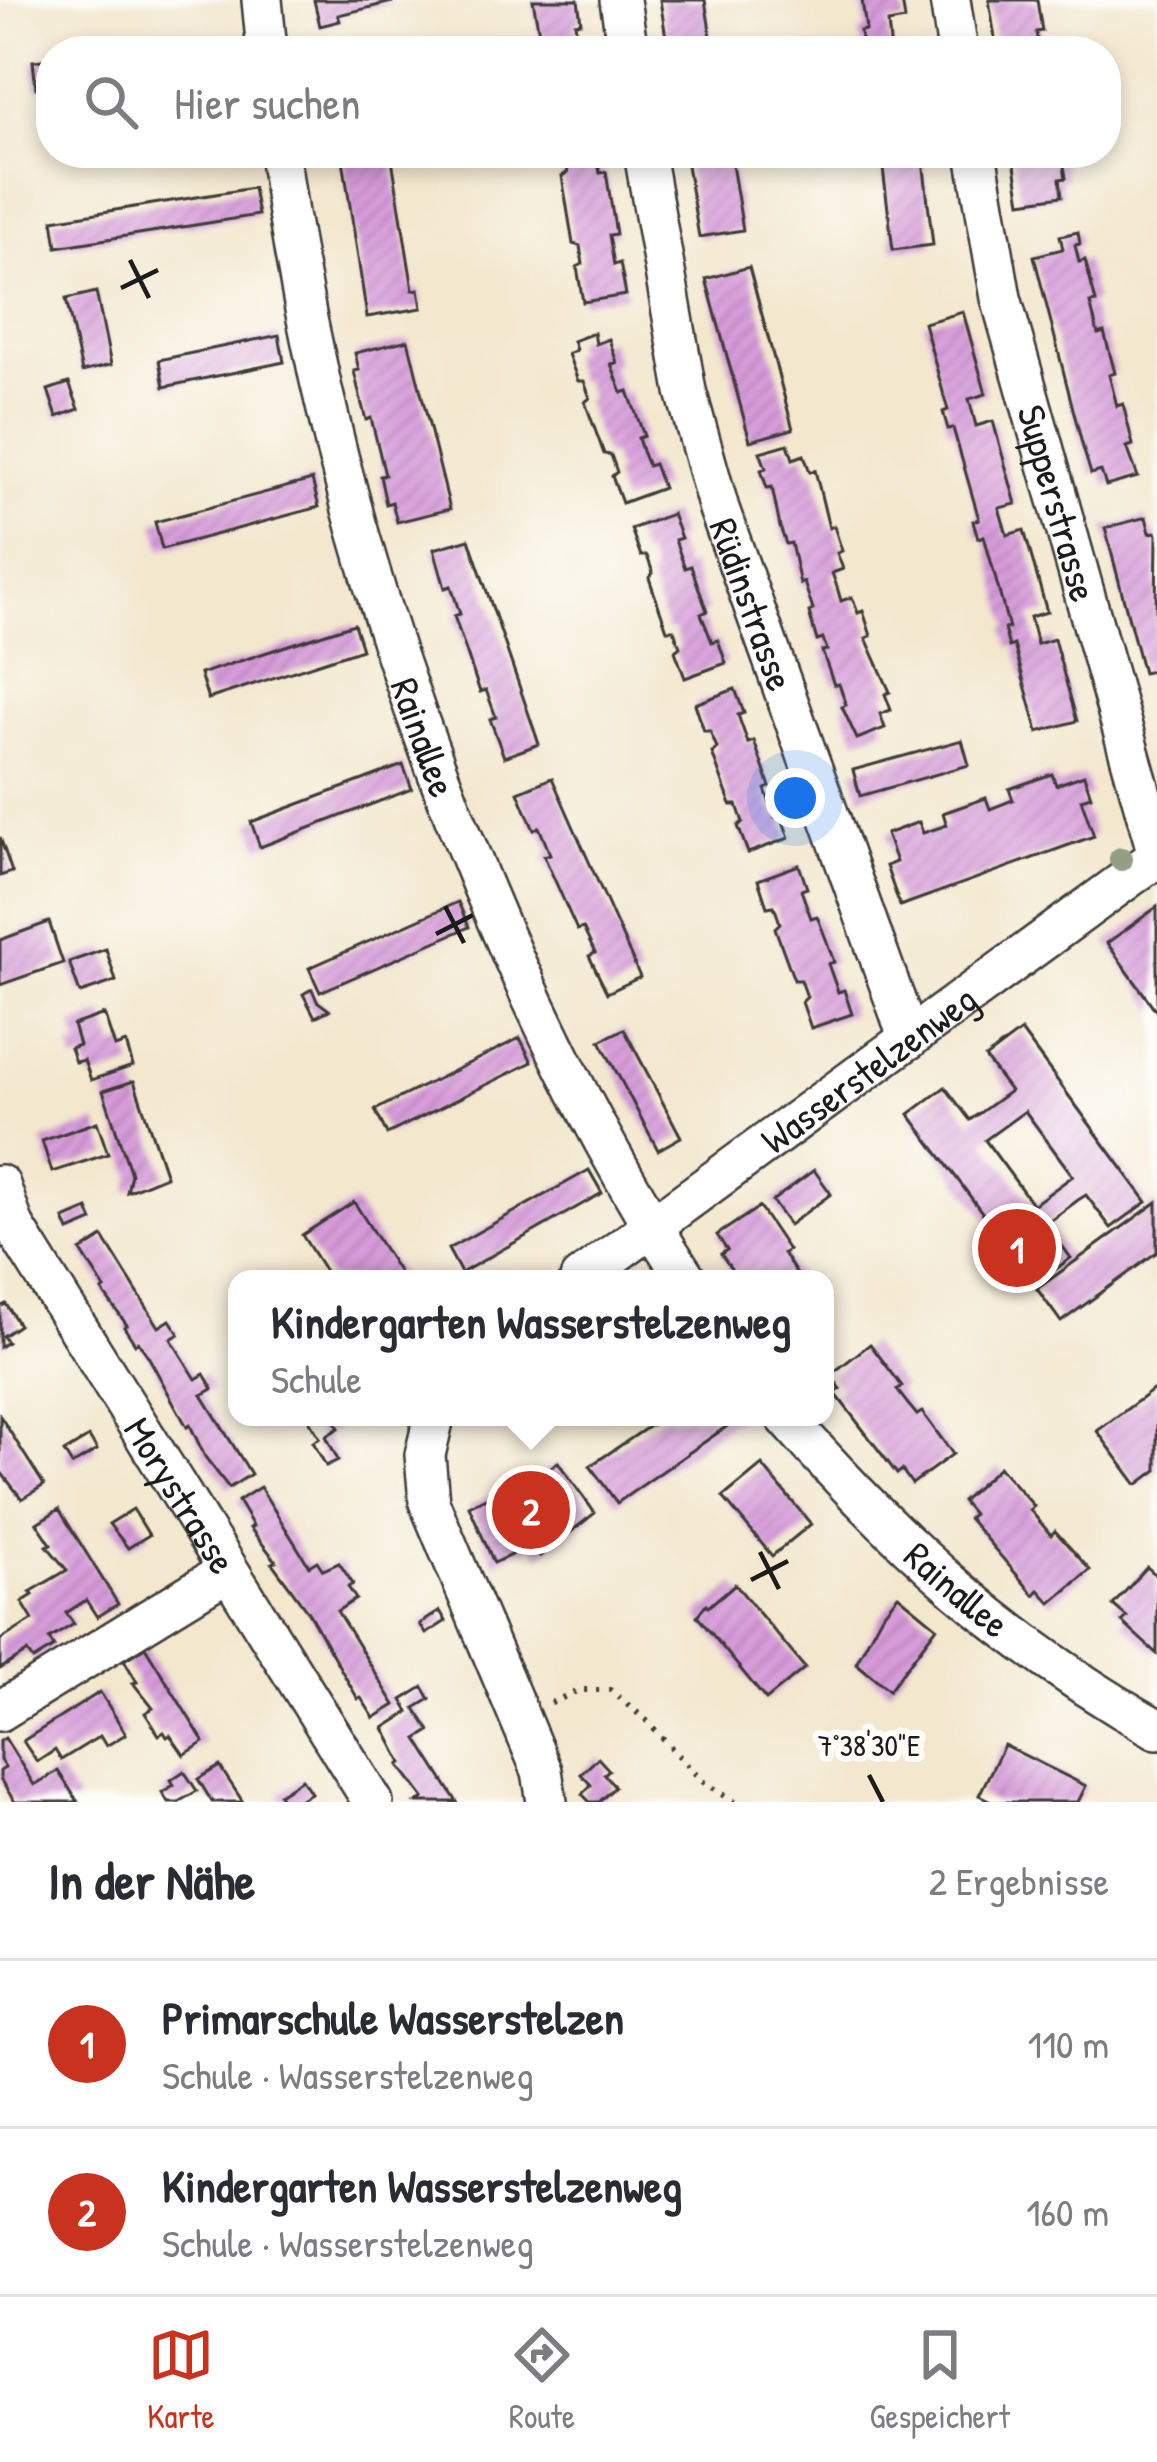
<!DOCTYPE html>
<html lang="de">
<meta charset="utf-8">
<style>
body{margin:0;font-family:"Patrick Hand",sans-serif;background:#f7f7f7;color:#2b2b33}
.you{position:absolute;left:795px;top:798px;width:42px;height:42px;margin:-30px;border:9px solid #fff;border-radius:50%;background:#1a73e8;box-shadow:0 0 0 18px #1a73e833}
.badge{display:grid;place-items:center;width:78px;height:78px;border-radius:50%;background:#c8321e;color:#fff;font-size:39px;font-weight:700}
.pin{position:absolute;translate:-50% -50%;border:6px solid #fff;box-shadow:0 3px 12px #0006}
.popup{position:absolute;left:228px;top:1270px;width:606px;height:156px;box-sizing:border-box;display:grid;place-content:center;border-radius:24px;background:#fff;filter:drop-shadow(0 3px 9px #0005);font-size:39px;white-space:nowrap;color:#7c7c81}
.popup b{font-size:45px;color:#2b2b33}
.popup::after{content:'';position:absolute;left:50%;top:100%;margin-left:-24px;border:24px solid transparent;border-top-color:#fff}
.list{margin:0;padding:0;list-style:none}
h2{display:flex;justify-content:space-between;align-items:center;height:156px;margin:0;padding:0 48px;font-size:51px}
h2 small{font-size:39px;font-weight:400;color:#7c7c81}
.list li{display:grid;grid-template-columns:78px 1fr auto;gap:36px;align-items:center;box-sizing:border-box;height:168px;padding:0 48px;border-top:3px solid #e1e1e2}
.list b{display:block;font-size:45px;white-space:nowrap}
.list p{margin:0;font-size:39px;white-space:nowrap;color:#7c7c81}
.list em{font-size:39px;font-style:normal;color:#7c7c81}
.icon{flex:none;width:66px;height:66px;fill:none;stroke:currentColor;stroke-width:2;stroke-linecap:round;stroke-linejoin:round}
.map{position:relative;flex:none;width:1157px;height:1802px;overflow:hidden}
.search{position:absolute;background:#fff;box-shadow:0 6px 18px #0003;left:36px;right:36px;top:36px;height:132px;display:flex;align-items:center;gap:30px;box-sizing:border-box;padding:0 42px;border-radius:48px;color:#7c7c81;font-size:45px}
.sheet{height:492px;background:#fff}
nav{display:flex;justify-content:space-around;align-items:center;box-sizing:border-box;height:168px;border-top:3px solid #e1e1e2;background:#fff;font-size:33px;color:#7c7c81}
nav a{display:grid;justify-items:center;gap:6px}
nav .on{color:#c8321e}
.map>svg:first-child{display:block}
</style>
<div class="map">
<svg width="1157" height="1802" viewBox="0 0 1157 1802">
<defs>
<pattern id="building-hatch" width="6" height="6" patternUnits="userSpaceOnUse" patternTransform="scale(3)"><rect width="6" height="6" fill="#d79bda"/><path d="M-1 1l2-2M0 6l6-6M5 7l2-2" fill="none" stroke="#b885ba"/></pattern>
</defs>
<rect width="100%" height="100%" fill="#fdfcf7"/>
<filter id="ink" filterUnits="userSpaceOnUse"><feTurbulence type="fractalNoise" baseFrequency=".00833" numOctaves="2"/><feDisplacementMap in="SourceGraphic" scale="24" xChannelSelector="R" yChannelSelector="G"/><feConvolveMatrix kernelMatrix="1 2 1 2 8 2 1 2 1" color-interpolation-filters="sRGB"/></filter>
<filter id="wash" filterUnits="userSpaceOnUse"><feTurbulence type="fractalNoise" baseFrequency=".004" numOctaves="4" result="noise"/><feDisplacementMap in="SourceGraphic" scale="48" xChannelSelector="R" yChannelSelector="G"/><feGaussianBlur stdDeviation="2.7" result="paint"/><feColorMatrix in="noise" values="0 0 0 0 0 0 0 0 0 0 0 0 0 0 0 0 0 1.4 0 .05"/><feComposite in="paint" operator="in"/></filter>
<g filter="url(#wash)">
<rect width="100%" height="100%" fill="#f3e7ce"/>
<g id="blocks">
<!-- building -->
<g fill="url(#building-hatch)" fill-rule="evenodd">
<polygon points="314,0 392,0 392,2 338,15 340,21 320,26"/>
<polygon points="533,0 578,0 581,22 575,23 579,51 548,51 545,35 539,33"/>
<polygon points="660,0 705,0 711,37 667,44"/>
<polygon points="862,0 902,0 905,20 888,23 891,51 862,49 860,31 866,30"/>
<polygon points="989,0 1037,0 1042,31 1036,32 1039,51 997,51"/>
<polygon points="235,40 237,51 160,51 160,48"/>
<polygon points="51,59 51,87 36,88 33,61"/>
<polygon points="342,153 391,153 413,290 419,289 422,308 367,317"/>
<polygon points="564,153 596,153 600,173 606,172 616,234 609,235 614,265 620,263 626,295 583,302 577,267 583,264 580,246 573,244 562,176 568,172"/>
<polygon points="685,153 730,153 743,230 699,237"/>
<polygon points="876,153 904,153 905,162 923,160 933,245 893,250 882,160 877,161"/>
<polygon points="1013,153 1062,153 1066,178 1060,179 1062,196 1021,202"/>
<polygon points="253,188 258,215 57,247 53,220"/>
<polygon points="1078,232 1080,244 1075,245 1079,262 1085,260 1096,302 1090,303 1098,334 1104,332 1115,373 1109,375 1117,406 1123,404 1133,445 1127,447 1138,477 1106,486 1101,471 1091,474 1082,444 1034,256 1063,249 1060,236"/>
<polygon points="749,267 793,429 750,441 706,279"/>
<polygon points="96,292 111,365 82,372 66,299"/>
<polygon points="963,312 986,394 969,399 976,426 993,421 1016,504 999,508 1007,535 1024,530 1047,612 1030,617 1037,644 1054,639 1077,721 1038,732 1014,645 1009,647 1004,629 1009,628 984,536 978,538 973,521 979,519 953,428 948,429 943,412 948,410 924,323"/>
<polygon points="594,333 596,344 609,339 617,363 611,364 622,393 628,391 644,436 638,438 642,451 648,466 654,464 663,488 622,503 612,476 617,472 611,455 604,454 585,402 590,398 584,381 578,381 568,354 576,350 573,341"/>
<polygon points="279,335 284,362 164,387 159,360"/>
<polygon points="408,340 450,509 397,522 392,502 386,504 380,476 385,475 371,418 366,420 361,401 354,371 359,370 355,353"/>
<polygon points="69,383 79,409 57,417 48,390"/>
<polygon points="788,444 793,459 804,455 810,472 815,470 829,528 834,526 842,551 837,553 843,569 832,573 837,587 841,601 852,597 858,613 863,611 871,636 866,638 890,692 885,694 891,710 880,714 885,728 857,739 842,707 846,705 839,684 834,685 822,651 827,650 823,639 817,641 809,612 813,610 804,582 800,584 791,543 786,544 780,527 772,487 767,488 761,470 766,468 760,452"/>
<polygon points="312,480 319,507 162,549 155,522"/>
<polygon points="672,514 681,538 675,540 685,568 691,566 699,589 707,611 701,614 712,642 718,640 726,663 685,678 675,651 680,647 674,630 667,630 649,578 653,573 647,556 641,556 631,529"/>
<polygon points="1146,517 1150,533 1156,532 1157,535 1155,684 1152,671 1143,673 1105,528"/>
<polygon points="469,539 539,744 504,757 490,719 496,717 486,690 480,692 454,616 460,614 451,586 445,588 434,549"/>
<polygon points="354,624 362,649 208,699 200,674"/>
<polygon points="735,689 744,713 738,715 748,743 754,741 770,787 765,789 775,817 781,815 789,838 748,853 738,826 743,822 737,805 731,805 712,753 717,748 710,731 704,731 695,704"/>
<polygon points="962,740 969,765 860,796 853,770"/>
<polygon points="403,765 412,789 260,847 251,822"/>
<polygon points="1052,774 1056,785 1084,775 1091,796 1081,799 1094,836 900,906 886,866 896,862 886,834 919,822 923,833 947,825 943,813 986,798 990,809 1013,800 1009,789"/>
<polygon points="552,778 640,977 607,993 589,956 595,953 583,928 577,930 544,856 550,854 539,827 534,830 518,792"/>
<polygon points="0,837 12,872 0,876"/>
<polygon points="799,865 807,888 801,890 811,918 817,916 826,939 834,962 828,964 838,992 844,990 852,1014 811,1028 802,1002 807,997 801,980 794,980 775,928 780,923 774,906 767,907 758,880"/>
<polygon points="458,902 469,927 320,992 309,968"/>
<polygon points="1157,907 1157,1012 1107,943"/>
<polygon points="49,922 63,963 0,985 0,940"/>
<polygon points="106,949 116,981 80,993 69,962"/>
<polygon points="312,989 317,1001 329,1010 315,1017 303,994"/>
<polygon points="104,1014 115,1047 126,1043 133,1066 91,1080 84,1060 75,1062 70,1048 79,1045 73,1025"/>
<polygon points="624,1029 681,1137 658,1150 600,1041"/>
<path d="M1021 1031 1147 1202 1111 1228 1086 1195 1078 1200 1046 1224 1071 1258 1035 1284 909 1114 945 1087 970 1120 1010 1091 985 1058ZM1025 1111 1073 1176 1033 1205 985 1140Z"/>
<polygon points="520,1038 532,1062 387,1134 375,1110"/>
<polygon points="134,1081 166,1176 127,1192 131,1174 103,1091"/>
<polygon points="97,1122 108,1154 52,1172 42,1141"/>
<polygon points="589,1170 602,1193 461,1273 448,1249"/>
<polygon points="814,1170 831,1194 789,1225 772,1201"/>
<polygon points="354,1202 403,1279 330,1279 302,1235"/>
<polygon points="1157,1202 1157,1252 1061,1322 1037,1289"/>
<polygon points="759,1207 788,1250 783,1253 800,1279 738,1279 721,1254 727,1250 717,1235"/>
<polygon points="88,1209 93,1221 69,1231 64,1219"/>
<polygon points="103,1237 159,1327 170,1320 179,1334 171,1339 196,1379 204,1374 213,1389 202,1395 251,1474 229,1488 205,1457 190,1425 187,1427 148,1356 138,1342 135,1344 124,1327 127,1325 102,1291 105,1289 81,1251"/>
<polygon points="6,1304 19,1325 3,1336 7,1342 0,1347 0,1307"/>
<polygon points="870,1344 902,1386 897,1390 907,1403 917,1415 922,1412 953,1454 912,1484 902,1470 897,1474 835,1393 841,1389 830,1375"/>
<polygon points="1157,1387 1157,1470 1137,1485 1097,1431"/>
<polygon points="0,1416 44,1485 22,1499 0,1471"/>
<polygon points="307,1417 332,1417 339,1428 326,1436 338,1460 326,1466 313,1442 320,1438"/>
<polygon points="663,1417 734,1417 736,1420 617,1503 590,1466"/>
<polygon points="89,1437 97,1450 72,1465 64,1452"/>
<polygon points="558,1462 595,1513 540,1556 532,1545 494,1563 469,1506 513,1485 518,1491"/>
<polygon points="762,1465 811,1524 772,1556 723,1497"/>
<polygon points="999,1467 1034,1506 1030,1510 1051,1535 1055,1531 1090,1570 1051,1603 1039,1590 1034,1595 1023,1582 968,1518 973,1514 962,1501"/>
<polygon points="260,1487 309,1566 317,1561 323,1570 339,1563 353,1584 348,1587 356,1599 337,1611 395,1705 374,1718 361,1698 358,1699 308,1612 272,1563 276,1561 250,1528 253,1526 238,1501"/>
<polygon points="59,1509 118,1604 97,1617 86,1600 66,1613 74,1624 49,1639 54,1647 33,1660 27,1652 0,1669 0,1640 33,1620 22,1602 33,1595 30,1592 67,1570 47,1546 51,1544 37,1523"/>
<polygon points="133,1509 149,1535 128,1548 109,1524"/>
<polygon points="1147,1567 1157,1576 1157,1654 1122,1622 1127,1617 1113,1605"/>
<polygon points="735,1584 805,1668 766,1700 697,1616 706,1604 708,1607"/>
<polygon points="898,1595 937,1627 889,1690 856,1663 881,1616"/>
<polygon points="440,1611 446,1621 426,1634 420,1624"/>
<polygon points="145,1647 204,1742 184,1755 170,1735 167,1737 164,1732 159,1735 145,1713 153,1708 133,1683 137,1682 124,1660"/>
<polygon points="423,1687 430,1699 415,1708 430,1731 417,1739 457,1802 417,1802 424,1798 399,1765 402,1763 384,1728 409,1712 402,1700"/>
<polygon points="100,1692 126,1734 106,1746 100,1736 61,1760 55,1750 37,1762 23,1741"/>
<polygon points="5,1738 34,1785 58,1771 78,1802 15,1802 0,1779 0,1771 5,1768 0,1760 0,1741"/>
<polygon points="1004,1745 1086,1786 1078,1802 993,1802 979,1795"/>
<polygon points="598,1758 609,1770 604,1774 615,1787 599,1802 590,1802 582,1794 591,1785 581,1774"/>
<polygon points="220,1766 224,1773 243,1802 212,1802 198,1779"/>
<polygon points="184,1771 197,1791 178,1802 168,1802 162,1792 174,1785 171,1780"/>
<polygon points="302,1779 311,1793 296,1802 284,1802 279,1794"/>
</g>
</g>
</g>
<g filter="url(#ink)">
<use href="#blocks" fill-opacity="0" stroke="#3c3a37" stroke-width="3"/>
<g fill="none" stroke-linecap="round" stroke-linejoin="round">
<defs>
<g id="minor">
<polyline points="262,0 267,51"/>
<polyline points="620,0 628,51"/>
<polyline points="950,0 958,51"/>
<path id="s1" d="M279 153C314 408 383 647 482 885 539 1022 605 1155 686 1279"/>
<path id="s2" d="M644 153 686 391 719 509 909 1039"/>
<path id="s3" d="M976 153 1001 298 1157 851"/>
<path id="s4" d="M0 1185 14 1226 373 1802"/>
<path id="s5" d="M580 1279 1157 857"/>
<polyline points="434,1417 425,1455 429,1502 542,1771 547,1802"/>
<path id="s6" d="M786 1417C896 1543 1010 1647 1157 1729"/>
<polyline points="0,1711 226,1572"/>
</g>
</defs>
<!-- minor casing -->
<use href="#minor" stroke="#3c3a37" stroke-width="44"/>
<!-- path -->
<polyline stroke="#3c3a37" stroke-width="6" stroke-dasharray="3 9" stroke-linecap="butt" points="551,1703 579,1690 610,1690 646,1720 702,1781 735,1802"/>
<!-- minor -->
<use href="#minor" stroke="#fff" stroke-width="39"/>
</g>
<!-- trees -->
<circle fill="#949e83" cx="1121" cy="859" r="12"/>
</g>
<!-- ticks -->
<path fill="none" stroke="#1c1c1c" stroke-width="4.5" d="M130 260 149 298M121 288 158 270M445 906 464 943M436 934 473 915M760 1552 779 1589M751 1580 788 1561M869 1775 883 1802"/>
<g text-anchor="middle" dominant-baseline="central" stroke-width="12" stroke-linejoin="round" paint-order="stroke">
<!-- street labels -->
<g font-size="39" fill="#1c1c1c" stroke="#fdfcf7">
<text stroke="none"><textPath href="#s3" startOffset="360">Supperstrasse</textPath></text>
<text stroke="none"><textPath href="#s2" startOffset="465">Rüdinstrasse</textPath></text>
<text stroke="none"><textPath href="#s1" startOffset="603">Rainallee</textPath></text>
<text stroke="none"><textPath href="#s5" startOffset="357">Wasserstelzenweg</textPath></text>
<text stroke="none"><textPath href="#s4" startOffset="360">Morystrasse</textPath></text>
<text stroke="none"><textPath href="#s6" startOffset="243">Rainallee</textPath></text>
</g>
</g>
<g font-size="30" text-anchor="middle" fill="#1c1c1c" stroke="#fdfcf7" stroke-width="12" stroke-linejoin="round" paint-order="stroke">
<text x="869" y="1756">7°38'30"E</text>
</g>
</svg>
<div class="you"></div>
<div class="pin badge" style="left:1017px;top:1248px">1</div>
<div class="pin badge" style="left:531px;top:1510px">2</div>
<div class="popup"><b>Kindergarten Wasserstelzenweg</b>Schule</div>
<div class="search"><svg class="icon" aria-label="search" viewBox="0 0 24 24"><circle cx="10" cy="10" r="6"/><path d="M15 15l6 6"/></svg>Hier suchen</div>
</div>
<section class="sheet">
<h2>In der Nähe<small>2 Ergebnisse</small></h2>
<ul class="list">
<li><span class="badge">1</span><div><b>Primarschule Wasserstelzen</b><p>Schule · Wasserstelzenweg</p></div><em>110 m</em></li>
<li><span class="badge">2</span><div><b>Kindergarten Wasserstelzenweg</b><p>Schule · Wasserstelzenweg</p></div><em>160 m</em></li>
</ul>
</section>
<nav>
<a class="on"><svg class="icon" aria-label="map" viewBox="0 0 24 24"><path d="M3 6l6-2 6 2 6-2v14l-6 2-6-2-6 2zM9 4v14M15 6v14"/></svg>Karte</a>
<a><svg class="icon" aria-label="directions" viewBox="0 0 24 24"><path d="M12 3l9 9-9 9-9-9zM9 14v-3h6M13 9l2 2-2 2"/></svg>Route</a>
<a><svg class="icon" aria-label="saved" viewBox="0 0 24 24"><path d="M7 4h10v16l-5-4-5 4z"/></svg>Gespeichert</a>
</nav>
